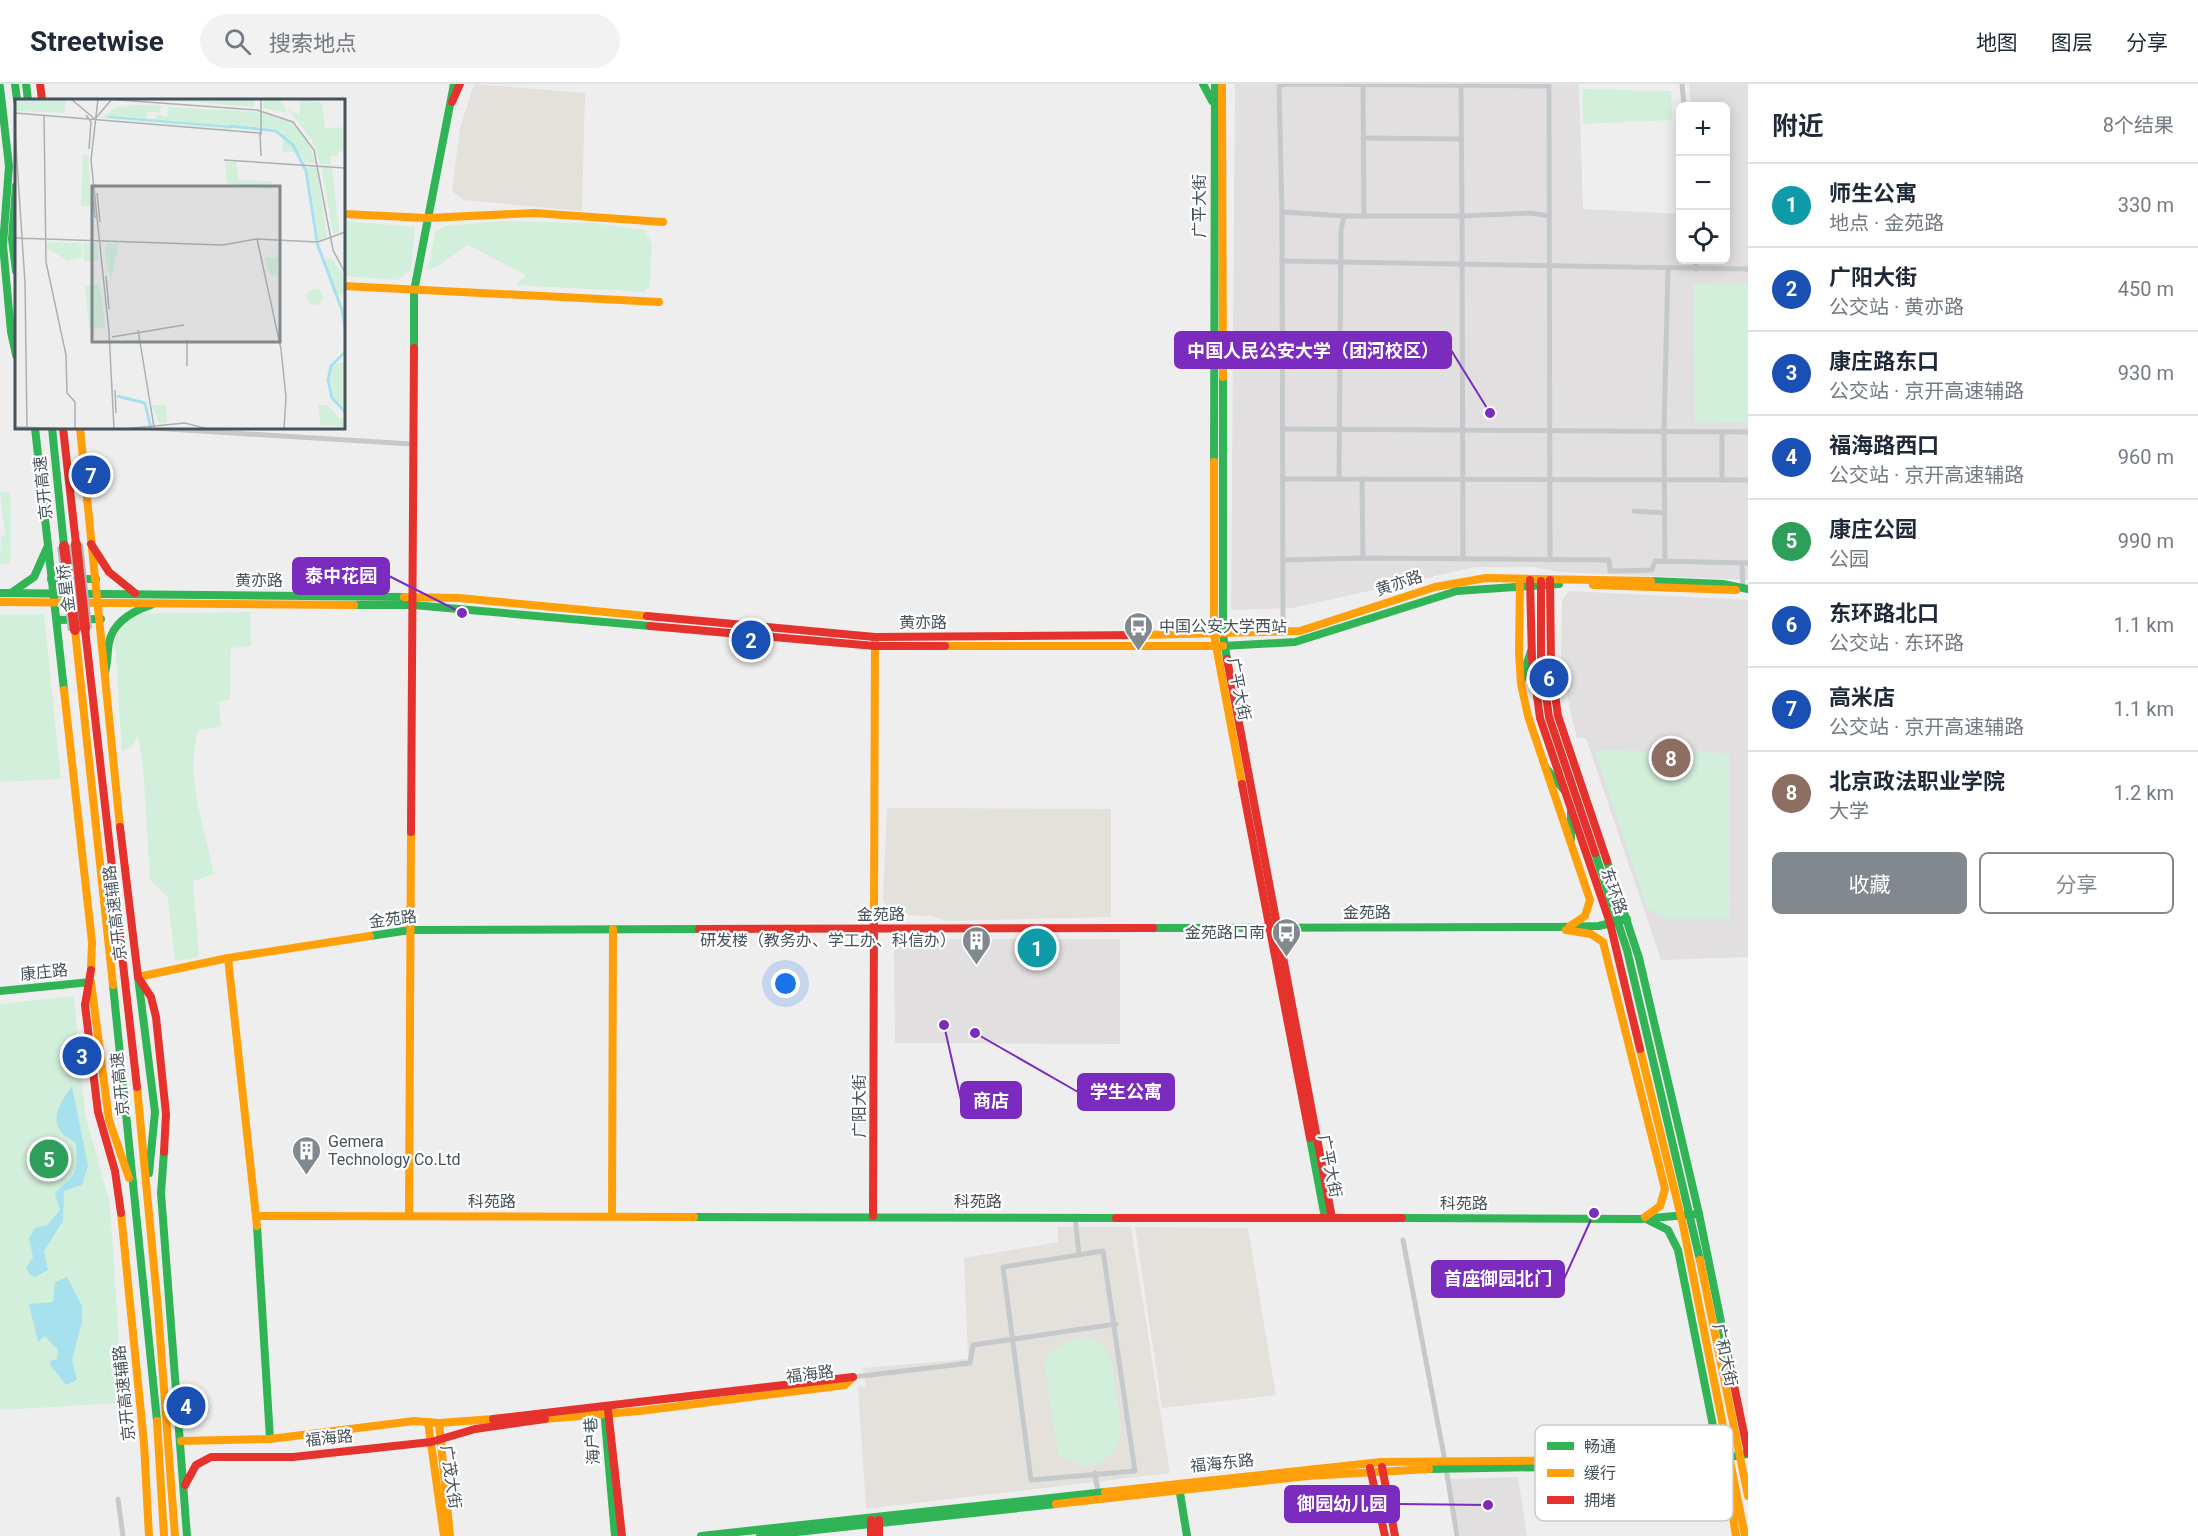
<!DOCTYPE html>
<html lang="zh">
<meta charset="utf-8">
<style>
body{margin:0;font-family:Roboto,"Noto Sans SC",sans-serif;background:#f2f2f3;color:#1f2937}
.controls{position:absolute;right:18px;top:18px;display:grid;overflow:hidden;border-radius:9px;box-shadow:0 3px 15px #0003}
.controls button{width:54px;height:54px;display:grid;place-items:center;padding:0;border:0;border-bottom:2px solid #e0e1e3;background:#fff;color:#1f2937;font:30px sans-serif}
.you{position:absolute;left:786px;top:900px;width:21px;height:21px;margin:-15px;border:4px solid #fff;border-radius:50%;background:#1a73e8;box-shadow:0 0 0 9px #1a73e833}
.badge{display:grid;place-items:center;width:39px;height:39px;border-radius:50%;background:#81898e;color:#fff;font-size:20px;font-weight:700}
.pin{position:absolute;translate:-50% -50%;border:3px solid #fff;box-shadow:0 2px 6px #0006}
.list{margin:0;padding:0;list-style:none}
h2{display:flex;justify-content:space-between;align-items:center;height:78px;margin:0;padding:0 24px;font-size:26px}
h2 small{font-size:20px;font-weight:400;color:#747a83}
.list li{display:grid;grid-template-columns:39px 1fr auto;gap:18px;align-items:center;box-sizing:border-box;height:84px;padding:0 24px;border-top:2px solid #e0e1e3}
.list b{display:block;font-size:22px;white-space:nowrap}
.list p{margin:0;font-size:20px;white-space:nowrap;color:#747a83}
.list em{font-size:20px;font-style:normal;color:#747a83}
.actions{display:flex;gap:12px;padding:18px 24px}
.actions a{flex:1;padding:14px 0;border:2px solid #81898e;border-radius:9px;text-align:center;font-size:21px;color:#81898e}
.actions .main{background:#81898e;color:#fff}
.icon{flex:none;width:33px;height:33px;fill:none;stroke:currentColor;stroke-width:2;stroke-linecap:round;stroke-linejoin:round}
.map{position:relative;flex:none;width:1748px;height:1452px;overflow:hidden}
header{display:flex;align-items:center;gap:36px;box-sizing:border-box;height:84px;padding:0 30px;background:#fff;border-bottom:2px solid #e0e1e3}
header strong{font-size:28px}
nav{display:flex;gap:33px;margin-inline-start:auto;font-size:21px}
.search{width:420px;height:54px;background:#f2f2f3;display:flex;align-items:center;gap:15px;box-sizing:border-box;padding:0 21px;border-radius:33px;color:#747a83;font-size:22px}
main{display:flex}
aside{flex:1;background:#fff}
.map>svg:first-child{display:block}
</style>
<header>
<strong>Streetwise</strong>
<div class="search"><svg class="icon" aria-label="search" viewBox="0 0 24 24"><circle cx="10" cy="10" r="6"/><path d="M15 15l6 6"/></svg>搜索地点</div>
<nav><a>地图</a><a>图层</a><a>分享</a></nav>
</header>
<main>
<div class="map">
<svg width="1748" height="1452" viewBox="0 0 1748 1452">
<rect width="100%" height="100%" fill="#efeeee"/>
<!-- commercial -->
<g fill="#e4e1dc">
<polygon points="474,0 585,9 582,127 463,116 452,107 460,44"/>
<polygon points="887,724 1111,725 1111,833 946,837 932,832 889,831 883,815"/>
<polygon points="1058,1143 1131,1143 1170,1389 866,1425 858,1302 866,1303 863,1284 968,1275 964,1174 1058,1158"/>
<polygon points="1135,1143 1248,1144 1276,1311 1162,1324"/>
</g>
<!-- education -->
<g fill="#e1dfe0">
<polygon points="1235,0 1579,0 1583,125 1680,130 1680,176 1726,176 1726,22 1691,22 1689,0 1748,0 1748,496 1559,488 1533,483 1475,483 1293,524 1231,526"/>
<polygon points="1569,507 1748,516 1748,873 1661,876 1586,654 1577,654 1571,630 1561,575 1562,517"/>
<polygon points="904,855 1120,855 1120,960 895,959 894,867"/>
<polygon points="1518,1393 1527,1452 1460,1452 1449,1395"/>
</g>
<!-- green -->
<g fill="#d2efdc">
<polygon points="1582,5 1671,7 1672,36 1583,40"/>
<polygon points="344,137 415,143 411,186 397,196 344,192"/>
<polygon points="501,137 594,139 645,146 652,160 650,202 644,208 515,201 526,191 468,161 436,183 428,186 435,148 444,142"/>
<polygon points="1748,199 1748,338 1695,339 1693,200"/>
<polygon points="0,408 8,408 11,412 11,476 8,480 0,480 1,452 5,451"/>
<path d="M250 528 251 562 231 564 230 615 219 618 221 642 198 647C185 693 205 745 214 790L193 797 199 873 175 877 168 814 150 796 143 682 138 652 132 662 122 668 115 556 122 539 132 530Z"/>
<polygon points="0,530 44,530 61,695 0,698"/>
<polygon points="1605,666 1729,669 1730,835 1669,835 1648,825 1595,668"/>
<polygon points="74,912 85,1030 110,1120 123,1319 0,1326 0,920"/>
<path d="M1088 1252 1103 1262 1112 1279 1121 1345 1116 1365 1102 1378 1082 1382 1058 1371 1044 1277C1057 1260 1068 1256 1088 1252Z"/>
</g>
<!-- water -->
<g fill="#a7e1ed">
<path d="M72 1002 88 1082 82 1101 64 1107 63 1137 44 1167 48 1186 35 1193 30 1191 26 1184 33 1173 29 1154 35 1144 47 1141 60 1126 55 1110C59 1102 65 1101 70 1095 79 1086 77 1071 76 1060 72 1054 65 1054 61 1048 49 1032 63 1015 72 1002Z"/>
<polygon points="67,1193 82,1222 82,1238 72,1276 77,1296 66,1301 51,1282 50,1277 57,1275 58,1266 45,1252 38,1258 29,1220 53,1218 55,1198"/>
</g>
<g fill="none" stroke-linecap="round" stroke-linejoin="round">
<!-- street -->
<g stroke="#c6c9cb" stroke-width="5">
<polyline points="1682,0 1684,22"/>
<polyline points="1363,1 1364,132"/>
<polyline points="1461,1 1462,132 1530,129 1549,132"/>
<polyline points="1363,54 1462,55"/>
<polyline points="1282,128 1344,132"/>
<polyline points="1695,176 1696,185"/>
<polyline points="1282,177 1748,185"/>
<polyline points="151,344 411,360"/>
<polyline points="1283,345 1748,348"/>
<polyline points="1283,395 1748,396"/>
<polyline points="1339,395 1341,146 1344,132 1462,132 1463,475"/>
<polyline points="1362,395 1363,474"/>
<polyline points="1722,396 1722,348"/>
<polyline points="1634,427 1665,429"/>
<polyline points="1282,476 1363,474 1609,476 1610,487 1652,486 1655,477 1748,479"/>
<polyline points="1665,477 1664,347 1668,184"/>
<polyline points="1742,479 1743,505"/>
<polyline points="1283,549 1282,128 1279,3 1284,0 1549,2 1550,476"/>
<polyline points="1075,1132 1079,1171"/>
<polyline points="1403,1156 1445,1377"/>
<polygon points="1103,1167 1135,1387 1031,1396 1003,1183"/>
<polyline points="853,1293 970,1279 973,1261 1116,1240"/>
<polyline points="1446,1384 1457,1452"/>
<polyline points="1095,1389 1098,1408"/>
<polyline points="118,1415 123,1452"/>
</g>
<!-- fast -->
<g stroke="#30b455" stroke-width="8">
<polyline points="15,0 17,16"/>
<polyline points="26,0 28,16"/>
<polyline points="1203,0 1212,17"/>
<polyline points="0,3 9,82 3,161 11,248 16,271"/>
<polyline points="16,102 12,155 16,187"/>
<polyline points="414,264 414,207 454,0"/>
<polyline points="1223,293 1223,551 1227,575"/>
<polyline points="35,344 64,606"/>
<polyline points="52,344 64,462"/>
<polyline points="1214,378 1215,0"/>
<polyline points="51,495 96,495"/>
<polyline points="1651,497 1723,500 1748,505"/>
<polyline points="0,509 404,513"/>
<polyline points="11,509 34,493 47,464"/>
<polyline points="354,521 413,521 650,542"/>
<polyline points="57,536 101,535"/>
<polyline points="1223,562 1295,558 1457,507 1559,500"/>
<path d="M105 588C108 578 107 569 109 559 113 537 133 527 151 521"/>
<polyline points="1522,595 1531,567"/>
<polyline points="1546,684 1563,705"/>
<polyline points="1571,728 1571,755"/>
<polyline points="1595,769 1627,866 1700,1176"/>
<polyline points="1607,777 1639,874 1699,1130 1729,1277"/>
<polyline points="1153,844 1556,843 1599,842 1627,835"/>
<polyline points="370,852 410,846 699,845"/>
<polyline points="138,893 155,1028 149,1089"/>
<polyline points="113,901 157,1337"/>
<polyline points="0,907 91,898"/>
<polyline points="1310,1054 1325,1134"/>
<polyline points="164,1068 161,1109 187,1452"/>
<polyline points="694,1133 1116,1134"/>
<polyline points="1402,1134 1640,1135 1699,1130"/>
<polyline points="1648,1136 1668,1146 1678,1166 1715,1352 1711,1366 1697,1373"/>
<polyline points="257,1142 270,1355"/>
<polyline points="604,1325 615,1452"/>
<polyline points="1613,1376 1718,1375 1748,1370"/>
<polyline points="1429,1385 1667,1381"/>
<polyline points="1179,1403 1187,1452"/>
<polyline points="701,1452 1105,1408"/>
<polyline points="760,1452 1056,1420"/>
</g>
<!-- slow -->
<g stroke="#ff9f0a" stroke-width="8">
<polyline points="1222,0 1223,293"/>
<polyline points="344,130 427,134 534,129 663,138"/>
<polyline points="344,202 659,218"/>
<polyline points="80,344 120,743"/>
<polyline points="1214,378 1214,551 1242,700"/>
<polyline points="1520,497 1519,568 1521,600 1528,632 1590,816 1585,832 1570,842"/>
<polyline points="1593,501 1736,506"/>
<polyline points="404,513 459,514 647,532"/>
<polyline points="0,518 354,521"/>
<polyline points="75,546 113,901"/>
<polyline points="1144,551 1300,547 1435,503 1486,494 1651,497"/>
<polyline points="945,562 1223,562"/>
<polyline points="64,606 92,858 91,886"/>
<polyline points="874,830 875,558"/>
<polyline points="1566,846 1591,850 1603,858 1665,1105 1660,1122 1645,1133"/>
<polyline points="228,874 257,1142"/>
<polyline points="138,893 228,874 370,852"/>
<polyline points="91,898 109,1036 129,1094"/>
<polyline points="1640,965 1683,1141 1745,1452"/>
<polyline points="137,1003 158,1225 175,1452"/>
<polyline points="121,1129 144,1359 149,1452"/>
<polyline points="256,1132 694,1133"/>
<polyline points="409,1132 411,748"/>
<polyline points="612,1132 613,845"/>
<polyline points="1700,1176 1748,1412"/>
<polyline points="545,1335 640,1327 845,1301 853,1293"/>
<polyline points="157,1337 164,1452"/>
<polyline points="428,1338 444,1452"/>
<polyline points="439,1339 450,1452"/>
<polyline points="181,1357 270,1355 414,1337 439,1339 493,1335"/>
<path d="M1674 1381C1735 1381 1727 1401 1736 1452"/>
<polyline points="1105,1408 1381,1378 1613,1376"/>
<polyline points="1056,1420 1307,1392 1429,1385"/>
</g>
<!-- jam -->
<g stroke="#e5322d" stroke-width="8">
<polyline points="40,0 42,16"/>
<polyline points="452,18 460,0"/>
<polyline points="63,344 76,460"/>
<polyline points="91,460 109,488 135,509"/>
<polyline points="1530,496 1532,575 1540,634 1610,839 1640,965"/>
<polyline points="1550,496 1551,582 1558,632 1607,777"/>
<polyline points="1541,497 1541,576 1549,633 1595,769"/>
<polyline points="647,532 875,553 1144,551"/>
<polyline points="650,542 875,562 945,562"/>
<polyline points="85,545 137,1003"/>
<polyline points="1227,575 1332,1134"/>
<polyline points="1242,700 1310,1054"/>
<polyline points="120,743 138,893 151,913 156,933 166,1030 164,1068"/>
<polyline points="411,748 414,264"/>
<polyline points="699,845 1153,844"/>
<polyline points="91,886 85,921 98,1028 115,1087 121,1129"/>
<polyline points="873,1132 874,830"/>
<polyline points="1116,1134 1402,1134"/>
<polyline points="1729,1277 1748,1369"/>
<polyline points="608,1326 622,1452"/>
<polyline points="493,1335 853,1293"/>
<polyline points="1382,1383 1395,1452"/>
<polyline points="1370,1384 1385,1452"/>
<polyline points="185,1401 196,1381 211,1373 293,1373 431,1358 475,1345 545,1335"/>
<polyline points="871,1436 871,1452"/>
<polyline points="879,1436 879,1452"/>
</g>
<defs>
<g id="jam-bridge">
<polyline points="76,460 85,545"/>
<polyline points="64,462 75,546"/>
</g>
</defs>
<!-- jam-bridge casing -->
<use href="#jam-bridge" stroke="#b4b9be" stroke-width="14" stroke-linecap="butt"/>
<!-- jam-bridge -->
<use href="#jam-bridge" stroke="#e5322d" stroke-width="10"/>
</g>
<!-- icons -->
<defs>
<symbol id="bus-pin" viewBox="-11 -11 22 30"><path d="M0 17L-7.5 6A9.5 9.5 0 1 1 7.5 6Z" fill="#81898e" stroke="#fff"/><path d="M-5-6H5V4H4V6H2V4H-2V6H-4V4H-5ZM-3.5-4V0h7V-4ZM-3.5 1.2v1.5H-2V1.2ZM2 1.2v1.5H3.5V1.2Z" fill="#fff"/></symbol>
<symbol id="building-pin" viewBox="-11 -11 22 30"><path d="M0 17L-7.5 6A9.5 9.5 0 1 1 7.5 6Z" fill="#81898e" stroke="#fff"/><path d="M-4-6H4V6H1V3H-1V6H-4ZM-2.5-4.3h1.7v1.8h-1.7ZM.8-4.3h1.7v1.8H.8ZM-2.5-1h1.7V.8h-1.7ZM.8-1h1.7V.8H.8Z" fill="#fff"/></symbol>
</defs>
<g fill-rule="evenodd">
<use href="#bus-pin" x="1122" y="526" width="33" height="45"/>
<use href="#bus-pin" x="1270" y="832" width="33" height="45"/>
<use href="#building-pin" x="960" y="840" width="33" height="45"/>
<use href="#building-pin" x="290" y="1050" width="33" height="45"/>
</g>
<g text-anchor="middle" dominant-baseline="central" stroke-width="4.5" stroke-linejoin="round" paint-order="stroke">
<!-- street labels -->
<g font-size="16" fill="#46525b" stroke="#fff">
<text transform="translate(1199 122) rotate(-90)">广平大街</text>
<text transform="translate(43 404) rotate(-96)">京开高速</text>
<text x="259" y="496">黄亦路</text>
<text transform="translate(1399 499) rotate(-18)">黄亦路</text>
<text transform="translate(66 504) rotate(-97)">金星桥</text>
<text x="923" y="538">黄亦路</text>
<text transform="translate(1239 605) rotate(79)">广平大街</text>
<text transform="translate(1614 807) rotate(71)">东环路</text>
<text x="1367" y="828">金苑路</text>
<text transform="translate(115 829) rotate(-97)">京开高速辅路</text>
<text x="881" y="830">金苑路</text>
<text transform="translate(393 835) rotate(-7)">金苑路</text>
<text transform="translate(44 888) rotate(-6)">康庄路</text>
<text transform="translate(120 1000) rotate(-96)">京开高速</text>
<text transform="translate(859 1022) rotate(-90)">广阳大街</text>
<text transform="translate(1330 1082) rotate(79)">广平大街</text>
<text x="492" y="1117">科苑路</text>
<text x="978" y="1117">科苑路</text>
<text x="1464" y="1119">科苑路</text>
<text transform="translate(1725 1271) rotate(78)">广和大街</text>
<text transform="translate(810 1290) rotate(-7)">福海路</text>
<text transform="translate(124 1309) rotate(-96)">京开高速辅路</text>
<text transform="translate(329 1354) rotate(-6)">福海路</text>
<text transform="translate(592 1357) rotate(-94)">海户巷</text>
<text transform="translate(1222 1379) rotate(-6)">福海东路</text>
<text transform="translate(451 1393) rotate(82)">广茂大街</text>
</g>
<!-- poi labels -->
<g font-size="16" fill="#46525b" stroke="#fff" text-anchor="start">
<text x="1159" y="542">中国公安大学西站</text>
<text x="1265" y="848" text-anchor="end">金苑路口南</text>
<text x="956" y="856" text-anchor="end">研发楼（教务办、学工办、科信办）</text>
<text x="328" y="1057">Gemera<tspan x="328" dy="18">Technology Co.Ltd</tspan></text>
</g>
</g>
<!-- overview -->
<g transform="translate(15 15)">
<rect width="330" height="330" fill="#efeeee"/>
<path d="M0 0H51L49 14 1 12ZM142 0H239V8ZM248 0H264L273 14 248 9ZM285 0 307 4 310 30 330 28V53L323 52V57H316V66L305 65 297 41 272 9 285 17ZM126 6 146 7 145 13H132V19L141 20 142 15 152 18 153 8 243 13 275 23 291 38 301 64 289 63 283 53H267L268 33 262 30 218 26V31L87 19 101 8ZM68 56H73L76 107H66ZM210 63H221L223 81 256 82 257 91 212 84ZM302 67 312 138 304 141 292 69ZM306 67 317 68 324 133 318 134ZM33 143 66 144 67 159 53 162 32 149ZM82 144 83 162H69L68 145ZM91 144H104L96 181 90 159ZM249 159H263L264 177 255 176ZM316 159 330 178V195L323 196 315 179 310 161ZM85 185 90 229 74 230 70 187ZM292 198a8 8 0 1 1 16 0a8 8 0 1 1-16 0ZM324 264H330V310L319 299 315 282 316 268ZM137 306H151L152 323 144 324ZM303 306H313L324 319H330V328L306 326Z" fill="#d2efdc"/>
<path d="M94 17 217 27V29L93 19Z" fill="#a7e1ed"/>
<path fill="none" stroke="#a7e1ed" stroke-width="3" d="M215 27 261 32 278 46 291 72 302 142M302 144 327 211M327 211 330 229M330 253 316 267 313 281 317 299 330 313M102 297 130 304 136 330"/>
<path fill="none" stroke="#abb0b3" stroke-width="1.5" d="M56 0 80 20 97 0M83 0 76 61 94 233 99 330M91 0 242 11 278 23 299 51 318 151 330 174M0 14 245 34 246 57M29 16 31 163 51 256 52 294 60 303V330M71 16 76 23 74 50M0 32 10 184 12 330M246 36V0M209 61 330 69M82 94 85 123M78 99 80 119M0 139 208 146 241 140 303 143 330 133M242 140 266 250 271 298 269 330M91 177 94 210M123 231 139 328M97 238 169 226M172 267V241M100 291 101 314M0 328 67 330M108 330 170 324 193 330"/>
<path fill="#81898e" fill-opacity="0.15" stroke="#81898e" stroke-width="3" d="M77 87H265V243H77Z"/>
<rect width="330" height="330" fill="none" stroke="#46525b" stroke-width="3"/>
</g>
<!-- legend -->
<rect x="1535" y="1341" width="198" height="96" rx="9" fill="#fff" stroke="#c8cbce" stroke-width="1.5"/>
<rect x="1547" y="1358" width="27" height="8" fill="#30b455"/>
<rect x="1547" y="1385" width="27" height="8" fill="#ff9f0a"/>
<rect x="1547" y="1412" width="27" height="8" fill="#e5322d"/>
<g font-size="16" fill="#46525b">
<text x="1584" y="1368">畅通</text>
<text x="1584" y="1395">缓行</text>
<text x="1584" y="1422">拥堵</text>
</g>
<!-- callouts -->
<path fill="none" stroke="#7b2cbf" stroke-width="2" d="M1490 329L1451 266M462 529L389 492M975 949L1078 1008M944 941L961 1016M1594 1129L1564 1195M1488 1421L1399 1420"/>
<g fill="#7b2cbf" stroke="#fff" stroke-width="2">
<circle cx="1490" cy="329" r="6"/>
<circle cx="462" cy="529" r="6"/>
<circle cx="975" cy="949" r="6"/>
<circle cx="944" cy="941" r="6"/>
<circle cx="1594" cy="1129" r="6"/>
<circle cx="1488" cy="1421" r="6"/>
</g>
<g fill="#7b2cbf" stroke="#7b2cbf" stroke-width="2">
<rect x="1175" y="248" width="276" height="36" rx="6"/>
<rect x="293" y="474" width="96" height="36" rx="6"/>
<rect x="1078" y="990" width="96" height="36" rx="6"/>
<rect x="961" y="998" width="60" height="36" rx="6"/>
<rect x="1432" y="1177" width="132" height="36" rx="6"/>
<rect x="1285" y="1402" width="114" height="36" rx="6"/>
</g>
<g font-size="18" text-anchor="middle" font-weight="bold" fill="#fff">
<text x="1313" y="273">中国人民公安大学（团河校区）</text>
<text x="341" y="498">泰中花园</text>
<text x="1126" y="1014">学生公寓</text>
<text x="991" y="1023">商店</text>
<text x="1498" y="1201">首座御园北门</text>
<text x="1342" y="1426">御园幼儿园</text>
</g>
</svg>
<div class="controls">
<button>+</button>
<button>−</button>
<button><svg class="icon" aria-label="locate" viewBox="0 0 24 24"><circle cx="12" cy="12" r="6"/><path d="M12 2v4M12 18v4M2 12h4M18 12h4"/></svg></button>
</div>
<div class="you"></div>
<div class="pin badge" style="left:1037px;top:864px;background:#0f9aa8">1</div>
<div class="pin badge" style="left:751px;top:556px;background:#1a4fb4">2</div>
<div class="pin badge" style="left:82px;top:972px;background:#1a4fb4">3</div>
<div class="pin badge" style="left:186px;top:1322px;background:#1a4fb4">4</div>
<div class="pin badge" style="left:49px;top:1075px;background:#2e9e5b">5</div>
<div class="pin badge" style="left:1549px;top:594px;background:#1a4fb4">6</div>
<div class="pin badge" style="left:91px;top:391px;background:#1a4fb4">7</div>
<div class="pin badge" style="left:1671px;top:674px;background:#8d6e63">8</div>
</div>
<aside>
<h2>附近<small>8个结果</small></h2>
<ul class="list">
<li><span class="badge" style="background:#0f9aa8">1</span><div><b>师生公寓</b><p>地点 · 金苑路</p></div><em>330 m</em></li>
<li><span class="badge" style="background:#1a4fb4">2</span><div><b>广阳大街</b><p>公交站 · 黄亦路</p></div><em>450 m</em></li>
<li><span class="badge" style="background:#1a4fb4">3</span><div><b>康庄路东口</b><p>公交站 · 京开高速辅路</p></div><em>930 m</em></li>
<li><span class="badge" style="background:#1a4fb4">4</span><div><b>福海路西口</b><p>公交站 · 京开高速辅路</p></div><em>960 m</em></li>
<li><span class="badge" style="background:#2e9e5b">5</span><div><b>康庄公园</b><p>公园</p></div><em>990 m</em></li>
<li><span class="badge" style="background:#1a4fb4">6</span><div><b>东环路北口</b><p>公交站 · 东环路</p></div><em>1.1 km</em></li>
<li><span class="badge" style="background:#1a4fb4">7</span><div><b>高米店</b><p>公交站 · 京开高速辅路</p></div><em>1.1 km</em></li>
<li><span class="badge" style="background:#8d6e63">8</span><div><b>北京政法职业学院</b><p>大学</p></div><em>1.2 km</em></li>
</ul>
<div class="actions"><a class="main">收藏</a><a>分享</a></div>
</aside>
</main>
